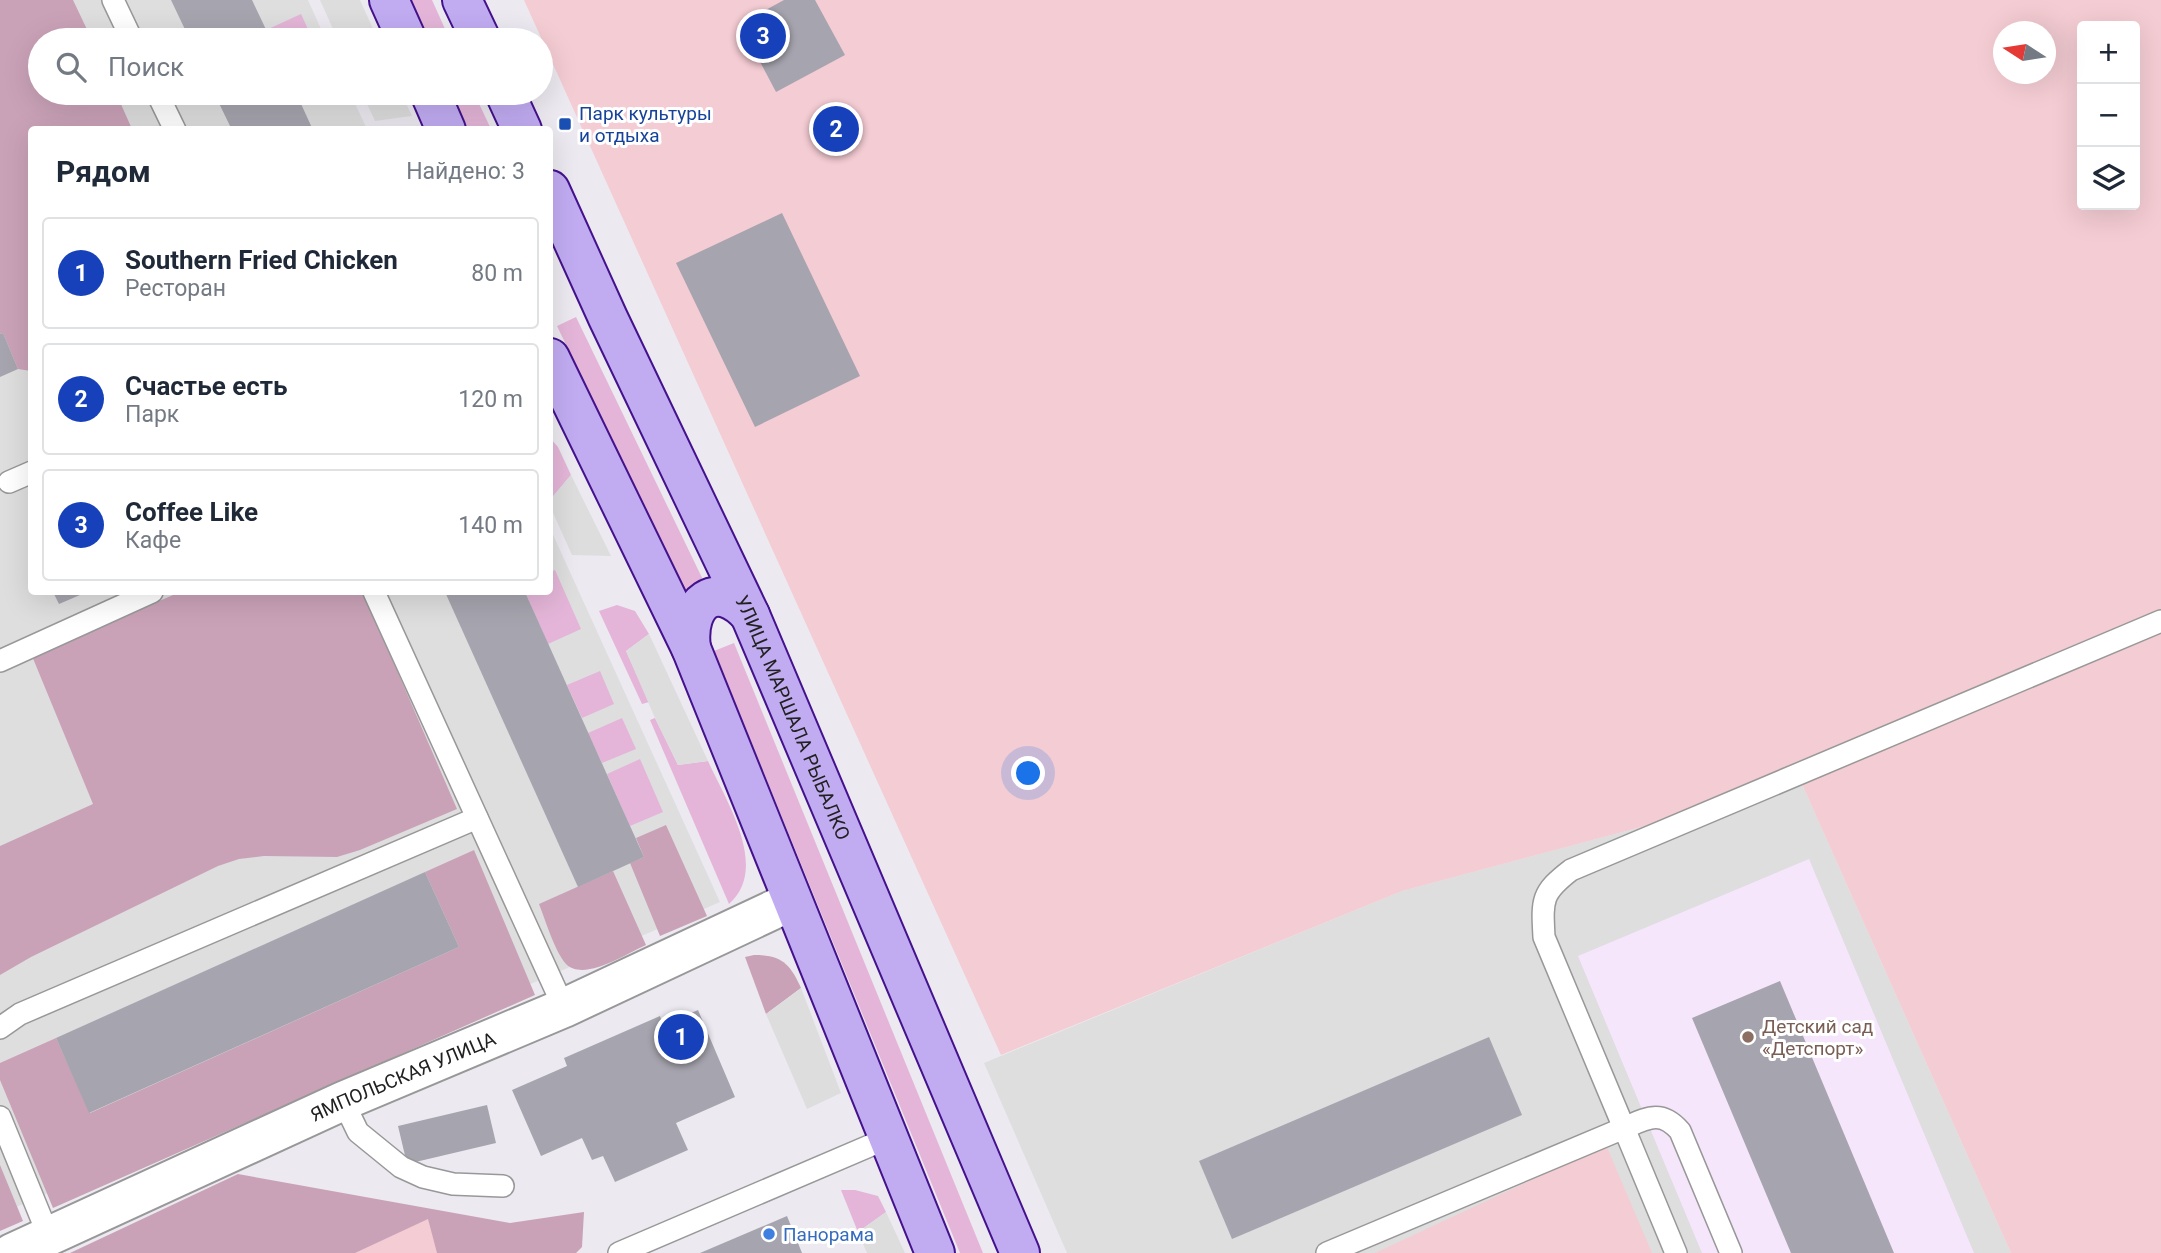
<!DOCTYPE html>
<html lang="ru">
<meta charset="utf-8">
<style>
body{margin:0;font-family:Roboto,sans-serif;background:#f6f6f7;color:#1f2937}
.controls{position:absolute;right:21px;top:21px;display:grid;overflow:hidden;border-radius:7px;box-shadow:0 7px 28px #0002}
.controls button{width:63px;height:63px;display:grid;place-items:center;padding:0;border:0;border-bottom:2px solid #e0e1e3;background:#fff;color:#1f2937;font:35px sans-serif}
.compass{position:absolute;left:1993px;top:21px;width:63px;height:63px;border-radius:50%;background:#fff;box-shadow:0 7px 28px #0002;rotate:282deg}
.you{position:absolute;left:1029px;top:774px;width:24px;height:24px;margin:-18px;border:5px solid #fff;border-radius:50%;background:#1a73e8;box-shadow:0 0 0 10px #1a73e833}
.badge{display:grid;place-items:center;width:46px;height:46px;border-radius:50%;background:#1741ba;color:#fff;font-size:23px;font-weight:700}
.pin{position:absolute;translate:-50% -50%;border:4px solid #fff;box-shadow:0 2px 7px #0006}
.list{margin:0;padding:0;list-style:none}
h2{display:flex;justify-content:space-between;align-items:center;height:91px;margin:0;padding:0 28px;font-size:30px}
h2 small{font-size:23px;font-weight:400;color:#747a83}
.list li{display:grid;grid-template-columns:46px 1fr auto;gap:21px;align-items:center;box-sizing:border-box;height:112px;margin:0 14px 14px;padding:0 14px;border:2px solid #e0e1e3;border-radius:7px}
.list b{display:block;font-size:26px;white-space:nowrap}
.list p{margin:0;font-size:23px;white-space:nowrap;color:#747a83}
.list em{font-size:23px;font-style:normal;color:#747a83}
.icon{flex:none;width:38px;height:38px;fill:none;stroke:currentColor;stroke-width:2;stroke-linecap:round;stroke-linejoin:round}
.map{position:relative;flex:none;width:2161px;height:1253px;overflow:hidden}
.search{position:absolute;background:#fff;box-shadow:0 7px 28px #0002;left:28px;top:28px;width:525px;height:77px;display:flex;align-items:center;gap:18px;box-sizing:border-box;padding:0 24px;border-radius:38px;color:#747a83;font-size:26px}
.panel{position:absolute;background:#fff;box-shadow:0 7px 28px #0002;left:28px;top:126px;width:525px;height:469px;border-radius:7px}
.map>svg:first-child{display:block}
</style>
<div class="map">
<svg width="2161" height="1253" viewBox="0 0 2161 1253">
<rect width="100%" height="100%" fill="#ece9f0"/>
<!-- residential -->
<g fill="#dededf">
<polygon points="0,0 308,0 326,40 40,40 40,93 350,93 367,129 32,130 32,592 550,592 550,528 720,902 0,1214"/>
<polygon points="1802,784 2011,1253 1067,1253 984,1063 1402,891"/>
</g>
<!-- education -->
<polygon fill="#f6e6fc" points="1809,859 1974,1253 1702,1253 1578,956"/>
<!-- grass -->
<g fill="#e4b5d8">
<polygon points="409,0 432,0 450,40 428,40"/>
<polygon points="301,14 313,40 271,40 266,30"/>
<polygon points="452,93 474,93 491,129 468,129"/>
<path d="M576 317 706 586C696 584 691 584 687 595L557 326Z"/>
<polygon points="550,438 558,447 571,475 550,500"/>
<polygon points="555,570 581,629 548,644 525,592 550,592 550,572"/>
<polygon points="617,605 635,611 649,634 626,651 649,702 642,704 599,611"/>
<polygon points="734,643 983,1253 960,1253 714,651"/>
<polygon points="600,671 614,704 582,718 567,685"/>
<polygon points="622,718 636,749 602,763 588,733"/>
<path d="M655 718 678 765 708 761C726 801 770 868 729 904L650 720Z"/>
<polygon points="640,759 663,812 630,826 607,774"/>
<polygon points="841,1190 855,1190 878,1196 886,1212 858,1232"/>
</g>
<!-- forest -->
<g fill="#caa2b8">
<polygon points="0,0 73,0 92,40 40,40 40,93 116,93 132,129 32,130 31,371 18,369 3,333 0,334"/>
<polygon points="180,592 363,592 457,809 360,850 337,857 264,856 239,859 218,866 31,957 0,975 0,846 93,804 32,656"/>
<polygon points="666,825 707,916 660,936 630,863 644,857 636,838"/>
<polygon points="474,850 535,995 53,1208 0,1080 0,1063 56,1038 90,1113 459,947 425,872"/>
<path d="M613 871 646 945C626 954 584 982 566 964 555 952 545 919 539 904Z"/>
<path d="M754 955C782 955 790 964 801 988L766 1014 745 957Z"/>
<polygon points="0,1165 23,1221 0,1231"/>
<polygon points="238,1174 510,1223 584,1212 582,1247 576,1253 70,1253"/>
</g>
<!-- park -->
<g fill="#f4ccd3" fill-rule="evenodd">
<path d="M524 0H2161V1253H2011L1802 784 1402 891 1001 1055ZM2082 26H2135V205H2082ZM2004 32H2046V74H2004Z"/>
<polygon points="1606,1145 1652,1253 1375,1253"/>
<polygon points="428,1219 437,1253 355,1253"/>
</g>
<!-- parking -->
<g fill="#ddd">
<polygon points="320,0 360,0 378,40 338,40"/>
<polygon points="362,93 401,93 412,116 375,121"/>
<polygon points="571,475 611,556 572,555 550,506 550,500"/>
<polygon points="649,634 708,761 678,765 655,718 626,651"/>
<polygon points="801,988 841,1093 807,1109 766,1014"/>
<polygon points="886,1212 905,1253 867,1253 858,1232"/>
</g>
<!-- building -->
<g fill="#a6a4ae">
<polygon points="171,0 252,0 271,40 190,40"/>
<polygon points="784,0 815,0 845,55 776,92 740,24"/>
<polygon points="214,93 296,93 313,130 232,130"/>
<polygon points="782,213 860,376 755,427 676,263"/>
<polygon points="3,333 18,369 0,377 0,334"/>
<polygon points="53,592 87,592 59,604"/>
<polygon points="445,592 525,592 644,857 578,887"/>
<polygon points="425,872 459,947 89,1113 56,1038"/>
<polygon points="1780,981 1894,1253 1791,1253 1692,1018"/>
<polygon points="698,1010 735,1097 676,1123 688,1150 615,1182 603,1156 592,1160 582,1138 541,1156 512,1090 567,1066 564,1058 660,1016 663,1025"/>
<polygon points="1489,1037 1522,1115 1232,1239 1199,1161"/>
<polygon points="487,1105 496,1143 407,1164 398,1126"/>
<polygon points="787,1216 802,1253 700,1253"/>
</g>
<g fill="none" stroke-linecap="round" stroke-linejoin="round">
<defs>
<g id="service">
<polyline points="113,0 132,40"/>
<polyline points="157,93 175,130"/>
<polyline points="9,482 32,472"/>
<polyline points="374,592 564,1008"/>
<polyline points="0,661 152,592"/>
<polyline points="0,1028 20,1014 477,818"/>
<polyline points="343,1101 358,1132 401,1167 423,1177 453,1184 503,1186"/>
<polyline points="0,1117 49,1237"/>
<polyline points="619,1253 888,1138"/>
<polyline points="1327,1253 1624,1128 1676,1253"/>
<path d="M1731 1253 1680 1131C1661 1109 1647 1118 1624 1128L1544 937C1542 900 1541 893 1571 870L2161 621"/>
</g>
<g id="minor">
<path id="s1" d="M12 1253 343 1101 564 1008 792 901"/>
</g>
<g id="primary">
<polyline points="389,0 407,40"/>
<polyline points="462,0 481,40"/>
<polyline points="430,93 446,130"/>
<polyline points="505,93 522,130"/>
<path id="s2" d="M550 190 608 318 750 615 1020 1253"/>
<polyline points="550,358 691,648 935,1253"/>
<path d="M691 648C685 603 716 577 750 615"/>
</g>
</defs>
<!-- service casing -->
<use href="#service" stroke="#989898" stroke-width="24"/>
<!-- minor casing -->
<use href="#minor" stroke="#989898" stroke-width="42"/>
<!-- primary casing -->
<use href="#primary" stroke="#44128c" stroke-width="42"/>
<!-- service -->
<use href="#service" stroke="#fff" stroke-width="21"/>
<!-- minor -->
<use href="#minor" stroke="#fff" stroke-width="38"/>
<!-- primary -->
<use href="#primary" stroke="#c1acf2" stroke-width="38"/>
</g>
<!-- markers -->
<rect fill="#1a4fb4" stroke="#fff" stroke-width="2.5" x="558" y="117" width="14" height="14" rx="3.5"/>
<circle fill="#8d6e63" stroke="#fff" stroke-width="2.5" cx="1748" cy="1037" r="7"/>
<circle fill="#3f7fe0" stroke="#fff" stroke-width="2.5" cx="769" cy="1234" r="7"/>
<g text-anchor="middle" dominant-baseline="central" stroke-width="6" stroke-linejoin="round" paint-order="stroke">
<!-- transit labels -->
<g font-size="19" fill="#164399" stroke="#fff" text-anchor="start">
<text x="579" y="113">Парк культуры<tspan x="579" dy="22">и отдыха</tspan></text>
</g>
<!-- street labels -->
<g font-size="19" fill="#212121" stroke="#fff">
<text stroke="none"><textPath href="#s2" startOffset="581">УЛИЦА МАРШАЛА РЫБАЛКО</textPath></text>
<text stroke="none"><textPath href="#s1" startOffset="429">ЯМПОЛЬСКАЯ УЛИЦА</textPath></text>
</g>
<!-- education labels -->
<g font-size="19" fill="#785e54" stroke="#fff" text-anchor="start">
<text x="1762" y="1026">Детский сад<tspan x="1762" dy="22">«Детспорт»</tspan></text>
</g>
<!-- shop labels -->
<g font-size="19" fill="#366cbe" stroke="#fff" text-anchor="start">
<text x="783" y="1234">Панорама</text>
</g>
</g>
</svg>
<div class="controls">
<button>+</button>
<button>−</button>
<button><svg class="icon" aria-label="layers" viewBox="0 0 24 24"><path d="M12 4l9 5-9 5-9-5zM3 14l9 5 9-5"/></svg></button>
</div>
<svg class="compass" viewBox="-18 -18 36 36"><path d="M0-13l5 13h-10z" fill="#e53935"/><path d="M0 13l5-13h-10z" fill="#747a83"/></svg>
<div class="you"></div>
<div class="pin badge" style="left:681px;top:1037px">1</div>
<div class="pin badge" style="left:836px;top:129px">2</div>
<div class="pin badge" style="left:763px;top:36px">3</div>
<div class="search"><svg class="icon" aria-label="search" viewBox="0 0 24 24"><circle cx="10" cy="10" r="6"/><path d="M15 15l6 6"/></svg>Поиск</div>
<section class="panel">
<h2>Рядом<small>Найдено: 3</small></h2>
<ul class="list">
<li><span class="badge">1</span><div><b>Southern Fried Chicken</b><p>Ресторан</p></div><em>80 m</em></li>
<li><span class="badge">2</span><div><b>Счастье есть</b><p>Парк</p></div><em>120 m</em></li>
<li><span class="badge">3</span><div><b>Coffee Like</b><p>Кафе</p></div><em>140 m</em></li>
</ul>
</section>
</div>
